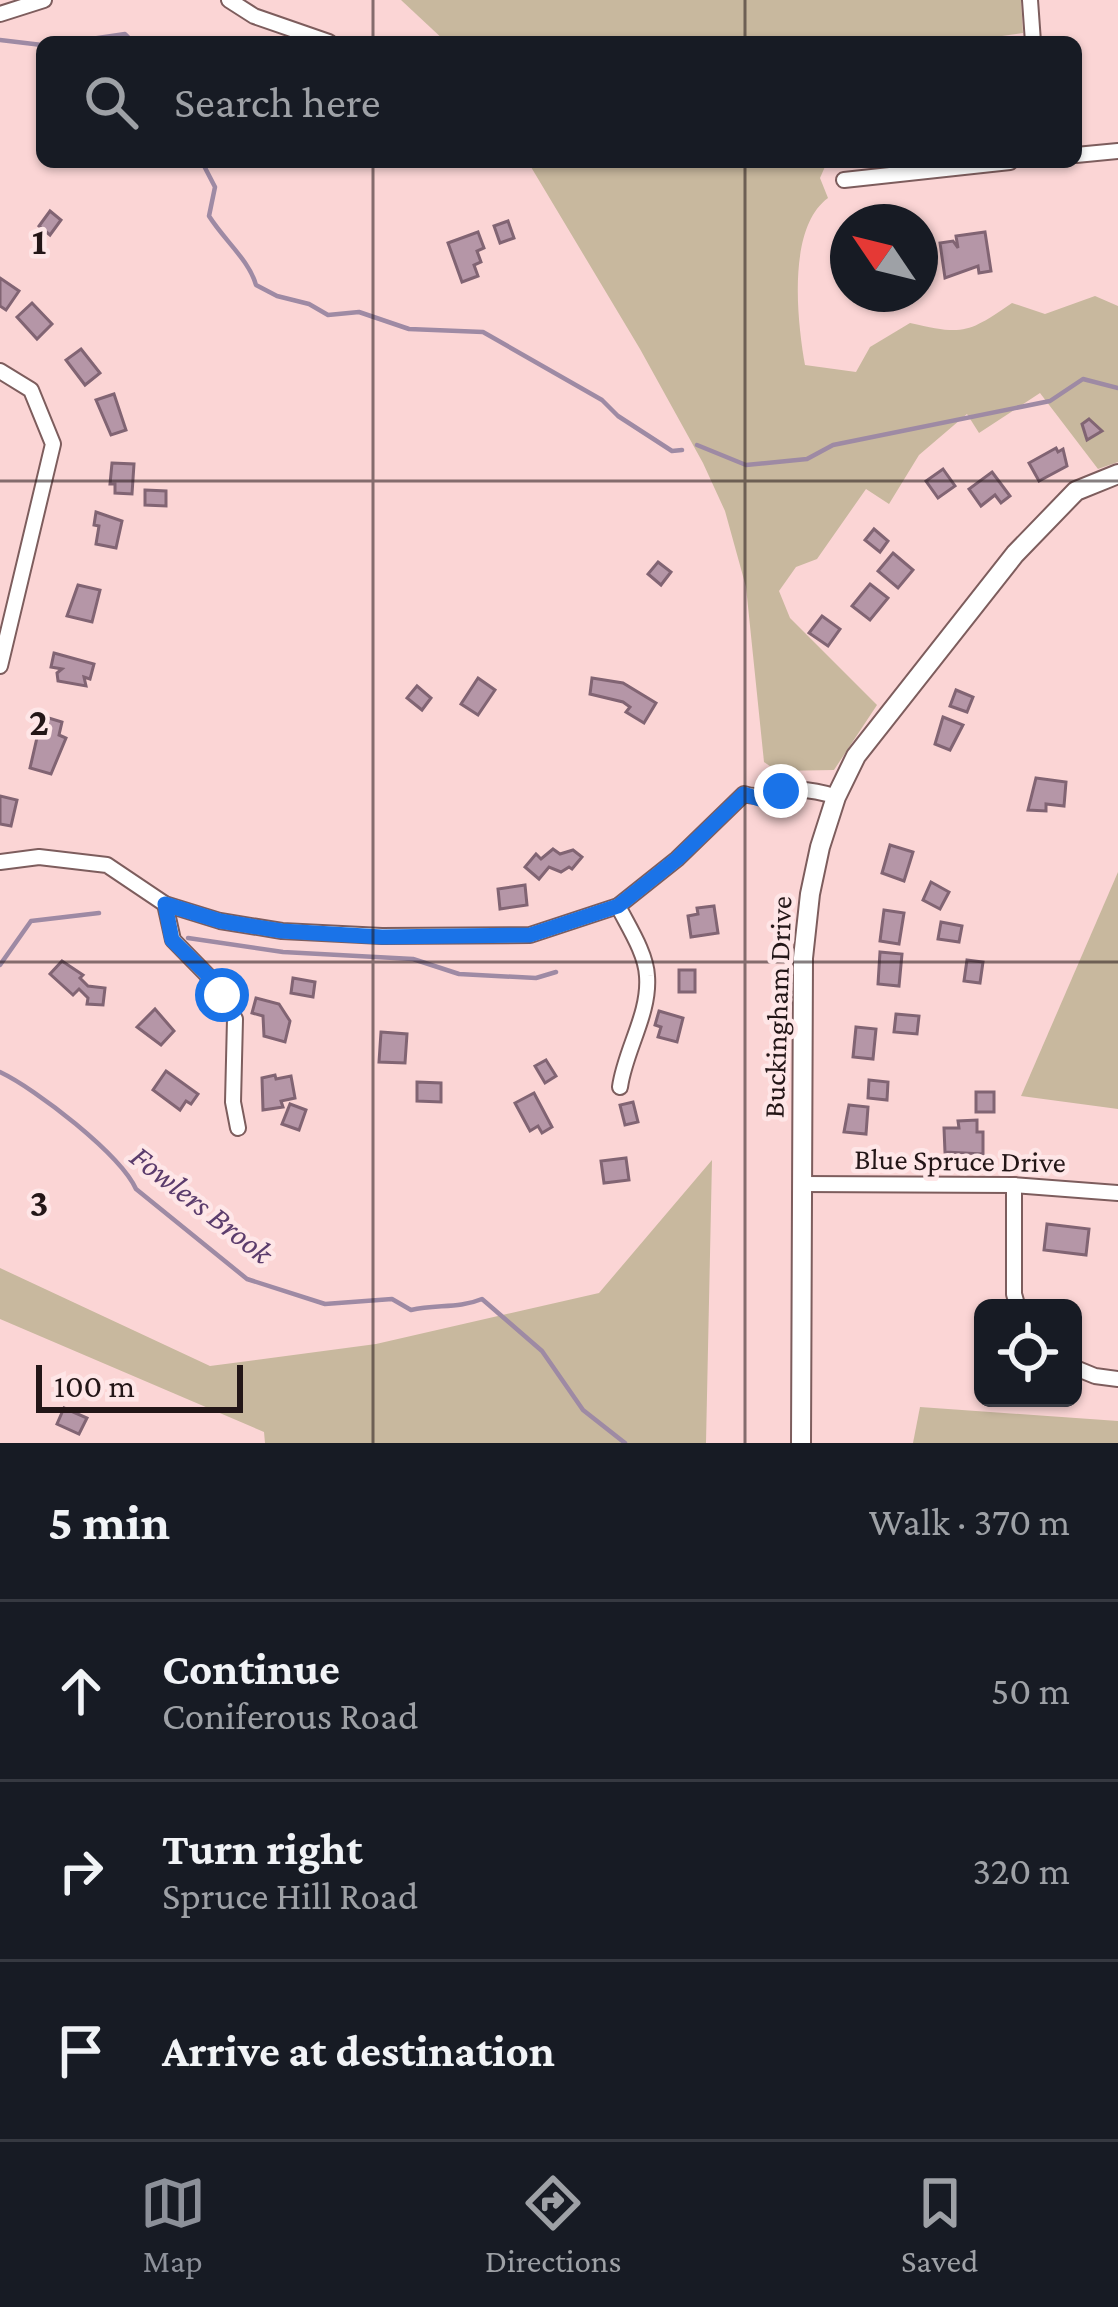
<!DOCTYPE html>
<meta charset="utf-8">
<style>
body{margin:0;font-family:"Crimson Pro",serif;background:#242831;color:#f1f3f6}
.controls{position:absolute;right:36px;bottom:36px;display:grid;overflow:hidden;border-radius:18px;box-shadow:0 3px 9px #0004}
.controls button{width:108px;height:108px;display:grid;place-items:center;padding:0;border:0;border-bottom:3px solid #363941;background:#171b24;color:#f1f3f6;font:60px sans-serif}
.compass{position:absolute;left:830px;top:204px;width:108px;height:108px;border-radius:50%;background:#171b24;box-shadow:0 3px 9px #0004;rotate:305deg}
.scale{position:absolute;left:36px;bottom:30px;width:207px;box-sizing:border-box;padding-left:12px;border:6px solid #231617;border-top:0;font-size:33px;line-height:42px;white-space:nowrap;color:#231617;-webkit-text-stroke:9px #fee6e7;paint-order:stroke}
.stop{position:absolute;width:36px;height:36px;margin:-27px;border:9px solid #1a73e8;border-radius:50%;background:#fff}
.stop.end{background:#1a73e8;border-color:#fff;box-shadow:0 3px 12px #0008}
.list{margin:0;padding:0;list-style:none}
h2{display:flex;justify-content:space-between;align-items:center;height:156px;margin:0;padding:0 48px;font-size:51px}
h2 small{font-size:39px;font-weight:400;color:#9ea1a6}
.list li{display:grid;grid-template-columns:78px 1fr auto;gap:36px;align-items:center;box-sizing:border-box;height:180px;padding:0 48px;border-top:3px solid #363941}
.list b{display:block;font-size:45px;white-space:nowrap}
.list p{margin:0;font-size:39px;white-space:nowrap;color:#9ea1a6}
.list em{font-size:39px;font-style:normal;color:#9ea1a6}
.icon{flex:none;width:66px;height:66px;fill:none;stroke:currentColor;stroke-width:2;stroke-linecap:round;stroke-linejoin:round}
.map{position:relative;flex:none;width:1118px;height:1443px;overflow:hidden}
.search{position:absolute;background:#171b24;box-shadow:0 3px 9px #0004;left:36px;right:36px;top:36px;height:132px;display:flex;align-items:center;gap:30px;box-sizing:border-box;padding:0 42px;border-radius:18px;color:#9ea1a6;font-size:45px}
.sheet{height:696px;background:#171b24}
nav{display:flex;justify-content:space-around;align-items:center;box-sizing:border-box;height:168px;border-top:3px solid #363941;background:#171b24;font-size:33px;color:#9ea1a6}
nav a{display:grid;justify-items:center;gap:6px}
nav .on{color:#8c9099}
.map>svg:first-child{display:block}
</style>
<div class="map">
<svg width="1118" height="1443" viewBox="0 0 1118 1443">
<rect width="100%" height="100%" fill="#fbd5d5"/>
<!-- green -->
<g fill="#c8b89e">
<polygon points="401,0 1021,0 1023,33 959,42 446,42"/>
<path d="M528 162H827L820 178 828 198C787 228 797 320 805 365L856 372 870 347 910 323C963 335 967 334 1012 303L1045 314 1095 296 1118 306V462L1098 469 1040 393 979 433 967 414 919 455 889 504 866 489 817 559 796 567 779 591 790 618 877 705 834 770 777 771 764 762 746 587 725 511 703 463 640 349Z"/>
<polygon points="1118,872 1118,1109 1021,1096"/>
<polygon points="712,1160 706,1443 265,1443 264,1432 0,1319 0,1268 210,1366 376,1344 599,1293"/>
<polygon points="920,1407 1118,1421 1118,1443 913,1443"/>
</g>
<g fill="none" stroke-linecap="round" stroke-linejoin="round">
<!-- stream -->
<g stroke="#9e8aa4" stroke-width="4.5">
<polyline points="0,40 42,45"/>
<polyline points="71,42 125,34 133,42"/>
<path d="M202 162 215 187 209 216C224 240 249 260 256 285L277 296 309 304 328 315 359 312 409 329 483 332 602 400 618 416 672 451 682 450"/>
<polyline points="697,445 746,465 807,459 833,445 1050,401 1083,379 1118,388"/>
<polyline points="188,938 283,952 413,959 459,974 536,978 556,972"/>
<polyline points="0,965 31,921 99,913"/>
<path d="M0 1072C36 1089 120 1154 136 1189L247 1279 325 1304 392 1299 411 1310C437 1304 458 1309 482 1299L542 1351 583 1410 625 1443"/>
</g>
</g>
<!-- building -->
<g fill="#b596a7" stroke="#816473" stroke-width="3">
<polygon points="50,211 61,220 50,235 39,226"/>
<polygon points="508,221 514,238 500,243 494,226"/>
<polygon points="478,232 484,248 477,251 481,262 474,265 478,276 462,282 448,243"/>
<polygon points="985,232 991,271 979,273 978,266 945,278 940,243 953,241 958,248 956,236"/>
<polygon points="0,278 19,291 6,310 0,306"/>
<polygon points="32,303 52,324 37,339 17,317"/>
<polygon points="81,349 100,373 85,385 66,360"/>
<polygon points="114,394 126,430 111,435 96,400"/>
<polygon points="1089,419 1102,431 1087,440 1082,424"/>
<polygon points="1056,448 1058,452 1063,449 1067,466 1039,481 1029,463"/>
<polygon points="112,463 134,464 132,494 115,493 115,484 110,484"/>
<polygon points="943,469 955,486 938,498 926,481"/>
<polygon points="992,472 1010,496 1001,503 995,495 981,506 969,489"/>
<polygon points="145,490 166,491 166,506 145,505"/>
<polygon points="96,512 122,521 116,548 96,544 99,526 94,525"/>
<polygon points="874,529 888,541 880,552 865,540"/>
<polygon points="893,553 913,570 898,588 878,571"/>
<polygon points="658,562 671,572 661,585 648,574"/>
<polygon points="870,584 888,598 870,620 852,606"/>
<polygon points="78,585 100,590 92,622 67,616"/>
<polygon points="822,616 840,629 828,646 809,633"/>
<polygon points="54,653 94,664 90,679 84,677 86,686 58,681 57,673 62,669 51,667"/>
<polygon points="478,678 495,690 478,715 461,704"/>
<polygon points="592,678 623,683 656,703 644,723 626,712 630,707 623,702 590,694"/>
<polygon points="417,686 431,698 422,710 407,698"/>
<polygon points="956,690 973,697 967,712 950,706"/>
<polygon points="42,716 62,722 59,735 66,738 51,774 30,768"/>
<polygon points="943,717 963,725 950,750 935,744"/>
<polygon points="1036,778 1066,782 1064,806 1046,804 1046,811 1028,810"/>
<polygon points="0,796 17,800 11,826 0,824"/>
<polygon points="890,845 913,852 904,881 882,873"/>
<polygon points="553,849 560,854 573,850 582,857 572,869 569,867 561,872 549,867 539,879 525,867 536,854 541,859"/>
<polygon points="931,882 949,892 940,909 923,900"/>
<polygon points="525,885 527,905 500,909 498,889"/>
<polygon points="714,906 718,933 691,937 688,916 698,914 697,908"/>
<polygon points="884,910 904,913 899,944 880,941"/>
<polygon points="941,922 962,926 959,942 938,939"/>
<polygon points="880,952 902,954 899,986 878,984"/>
<polygon points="967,960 983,962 980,983 964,981"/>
<polygon points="62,961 83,975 80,978 88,986 105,988 103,1005 87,1004 88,998 79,989 73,995 50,974"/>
<rect x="679" y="970" width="16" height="22"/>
<polygon points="293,978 315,982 313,997 291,993"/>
<polygon points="256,998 279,1004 290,1021 285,1042 264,1036 263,1016 252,1013"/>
<polygon points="155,1009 174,1031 161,1045 137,1027"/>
<polygon points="659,1011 683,1018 677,1042 658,1037 661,1027 655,1025"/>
<polygon points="896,1014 919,1016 917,1034 894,1032"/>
<polygon points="856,1027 876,1029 873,1059 853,1057"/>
<polygon points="381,1032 407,1034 405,1063 379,1062"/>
<polygon points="546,1060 556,1076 545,1083 535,1066"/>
<polygon points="166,1071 198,1094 191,1104 186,1101 180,1110 153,1090"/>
<polygon points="275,1075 276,1079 291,1076 295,1098 281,1101 283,1107 263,1110 262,1078"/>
<polygon points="869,1080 888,1082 887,1100 868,1098"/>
<polygon points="417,1082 441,1083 441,1102 417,1101"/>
<rect x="976" y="1092" width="18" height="20"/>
<polygon points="534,1093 552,1127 542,1133 538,1126 530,1131 515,1103"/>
<polygon points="633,1102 638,1122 625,1125 620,1105"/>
<polygon points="290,1104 306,1110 299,1130 282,1124"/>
<polygon points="849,1105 868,1107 866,1134 844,1132"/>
<polygon points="977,1120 977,1132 983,1132 983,1154 945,1152 944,1128 959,1128 958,1121"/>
<polygon points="626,1158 629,1180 604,1183 601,1161"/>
<polygon points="1047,1224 1089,1229 1086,1255 1044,1250"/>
<polygon points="64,1408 87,1418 79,1434 57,1424"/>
</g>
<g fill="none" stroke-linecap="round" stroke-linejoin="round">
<defs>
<g id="street">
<polyline points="229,0 254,16 329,42"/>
<polyline points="1030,0 1033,42"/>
<polyline points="0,14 44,0"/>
<polyline points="1076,155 1118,151"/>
<polyline points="844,180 1010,162"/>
<polyline points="0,371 31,390 53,444 0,666"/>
<path d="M0 862 39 857 107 865 165 904 220 921 282 931 382 936 530 935 618 906 677 859 744 794C760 799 768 793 784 791 802 788 819 791 836 797"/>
<polyline points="165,904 173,940 216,984 235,1019 233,1102 238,1128"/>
<path d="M618 906C628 926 646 953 647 976 650 1014 625 1050 620 1087"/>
<polyline points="801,1184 1014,1185 1118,1193"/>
<polyline points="1014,1185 1014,1294 1018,1308"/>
<polyline points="1073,1367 1095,1376 1118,1379"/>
</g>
<polyline id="secondary" points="801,1443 803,958 810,894 820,847 836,797 856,756 1015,554 1076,491 1118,474"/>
</defs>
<!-- street casing -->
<use href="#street" stroke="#7d5d5d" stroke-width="18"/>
<!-- secondary casing -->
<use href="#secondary" stroke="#7d5d5d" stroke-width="22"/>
<!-- street -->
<use href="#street" stroke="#fff" stroke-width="14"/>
<!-- secondary -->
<use href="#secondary" stroke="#fff" stroke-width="18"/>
</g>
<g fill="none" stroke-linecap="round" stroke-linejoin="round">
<!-- route -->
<polyline stroke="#1a73e8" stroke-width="15" points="222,995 216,983 172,940 165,904 220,921 282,931 382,937 530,935 618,906 677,859 744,794 759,799 781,791"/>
</g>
<!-- grid -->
<path fill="none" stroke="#231617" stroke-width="3" stroke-opacity="0.55" d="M373 0V42M745 0V42M373 162V1443M745 162V1443M0 481H1118M0 962H1118"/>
<g text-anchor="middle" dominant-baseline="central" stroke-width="9" stroke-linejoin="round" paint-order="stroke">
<!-- street labels -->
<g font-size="30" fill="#231617" stroke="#fee6e7">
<text transform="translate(777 1007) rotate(-88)">Buckingham Drive</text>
<text transform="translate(960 1160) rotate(1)">Blue Spruce Drive</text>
</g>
<!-- water labels -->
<g font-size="33" font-style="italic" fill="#5b3c6c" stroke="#fee6e7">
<text transform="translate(202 1204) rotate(38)">Fowlers Brook</text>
</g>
</g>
<g font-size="39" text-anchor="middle" font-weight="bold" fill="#231617" stroke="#fee6e7" stroke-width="9" stroke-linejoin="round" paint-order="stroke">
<text x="39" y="254">1</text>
<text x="39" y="735">2</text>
<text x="39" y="1216">3</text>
</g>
</svg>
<div class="controls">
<button><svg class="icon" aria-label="locate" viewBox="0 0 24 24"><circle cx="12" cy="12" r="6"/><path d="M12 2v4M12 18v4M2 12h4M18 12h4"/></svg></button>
</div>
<svg class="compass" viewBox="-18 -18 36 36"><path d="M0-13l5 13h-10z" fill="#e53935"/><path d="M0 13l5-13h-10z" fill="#9ea1a6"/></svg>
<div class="scale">100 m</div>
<div class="stop" style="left:222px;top:995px"></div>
<div class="stop end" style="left:781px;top:791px"></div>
<div class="search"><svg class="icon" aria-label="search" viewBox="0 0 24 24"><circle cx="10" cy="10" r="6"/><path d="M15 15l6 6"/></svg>Search here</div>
</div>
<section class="sheet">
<h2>5 min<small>Walk · 370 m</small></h2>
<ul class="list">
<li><svg class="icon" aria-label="ahead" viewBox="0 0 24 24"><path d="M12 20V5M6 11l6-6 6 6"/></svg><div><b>Continue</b><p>Coniferous Road</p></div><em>50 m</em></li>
<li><svg class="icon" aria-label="right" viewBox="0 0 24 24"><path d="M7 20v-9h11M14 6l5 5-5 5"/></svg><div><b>Turn right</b><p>Spruce Hill Road</p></div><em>320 m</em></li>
<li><svg class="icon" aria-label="arrive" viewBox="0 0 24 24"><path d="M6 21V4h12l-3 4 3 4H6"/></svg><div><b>Arrive at destination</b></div></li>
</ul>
</section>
<nav>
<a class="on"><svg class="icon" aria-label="map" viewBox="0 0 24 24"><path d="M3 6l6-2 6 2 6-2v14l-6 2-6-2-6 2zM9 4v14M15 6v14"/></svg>Map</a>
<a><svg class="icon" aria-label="directions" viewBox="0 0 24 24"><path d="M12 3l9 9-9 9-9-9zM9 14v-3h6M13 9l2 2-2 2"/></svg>Directions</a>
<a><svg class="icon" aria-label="saved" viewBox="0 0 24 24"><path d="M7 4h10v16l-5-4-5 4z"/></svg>Saved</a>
</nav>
